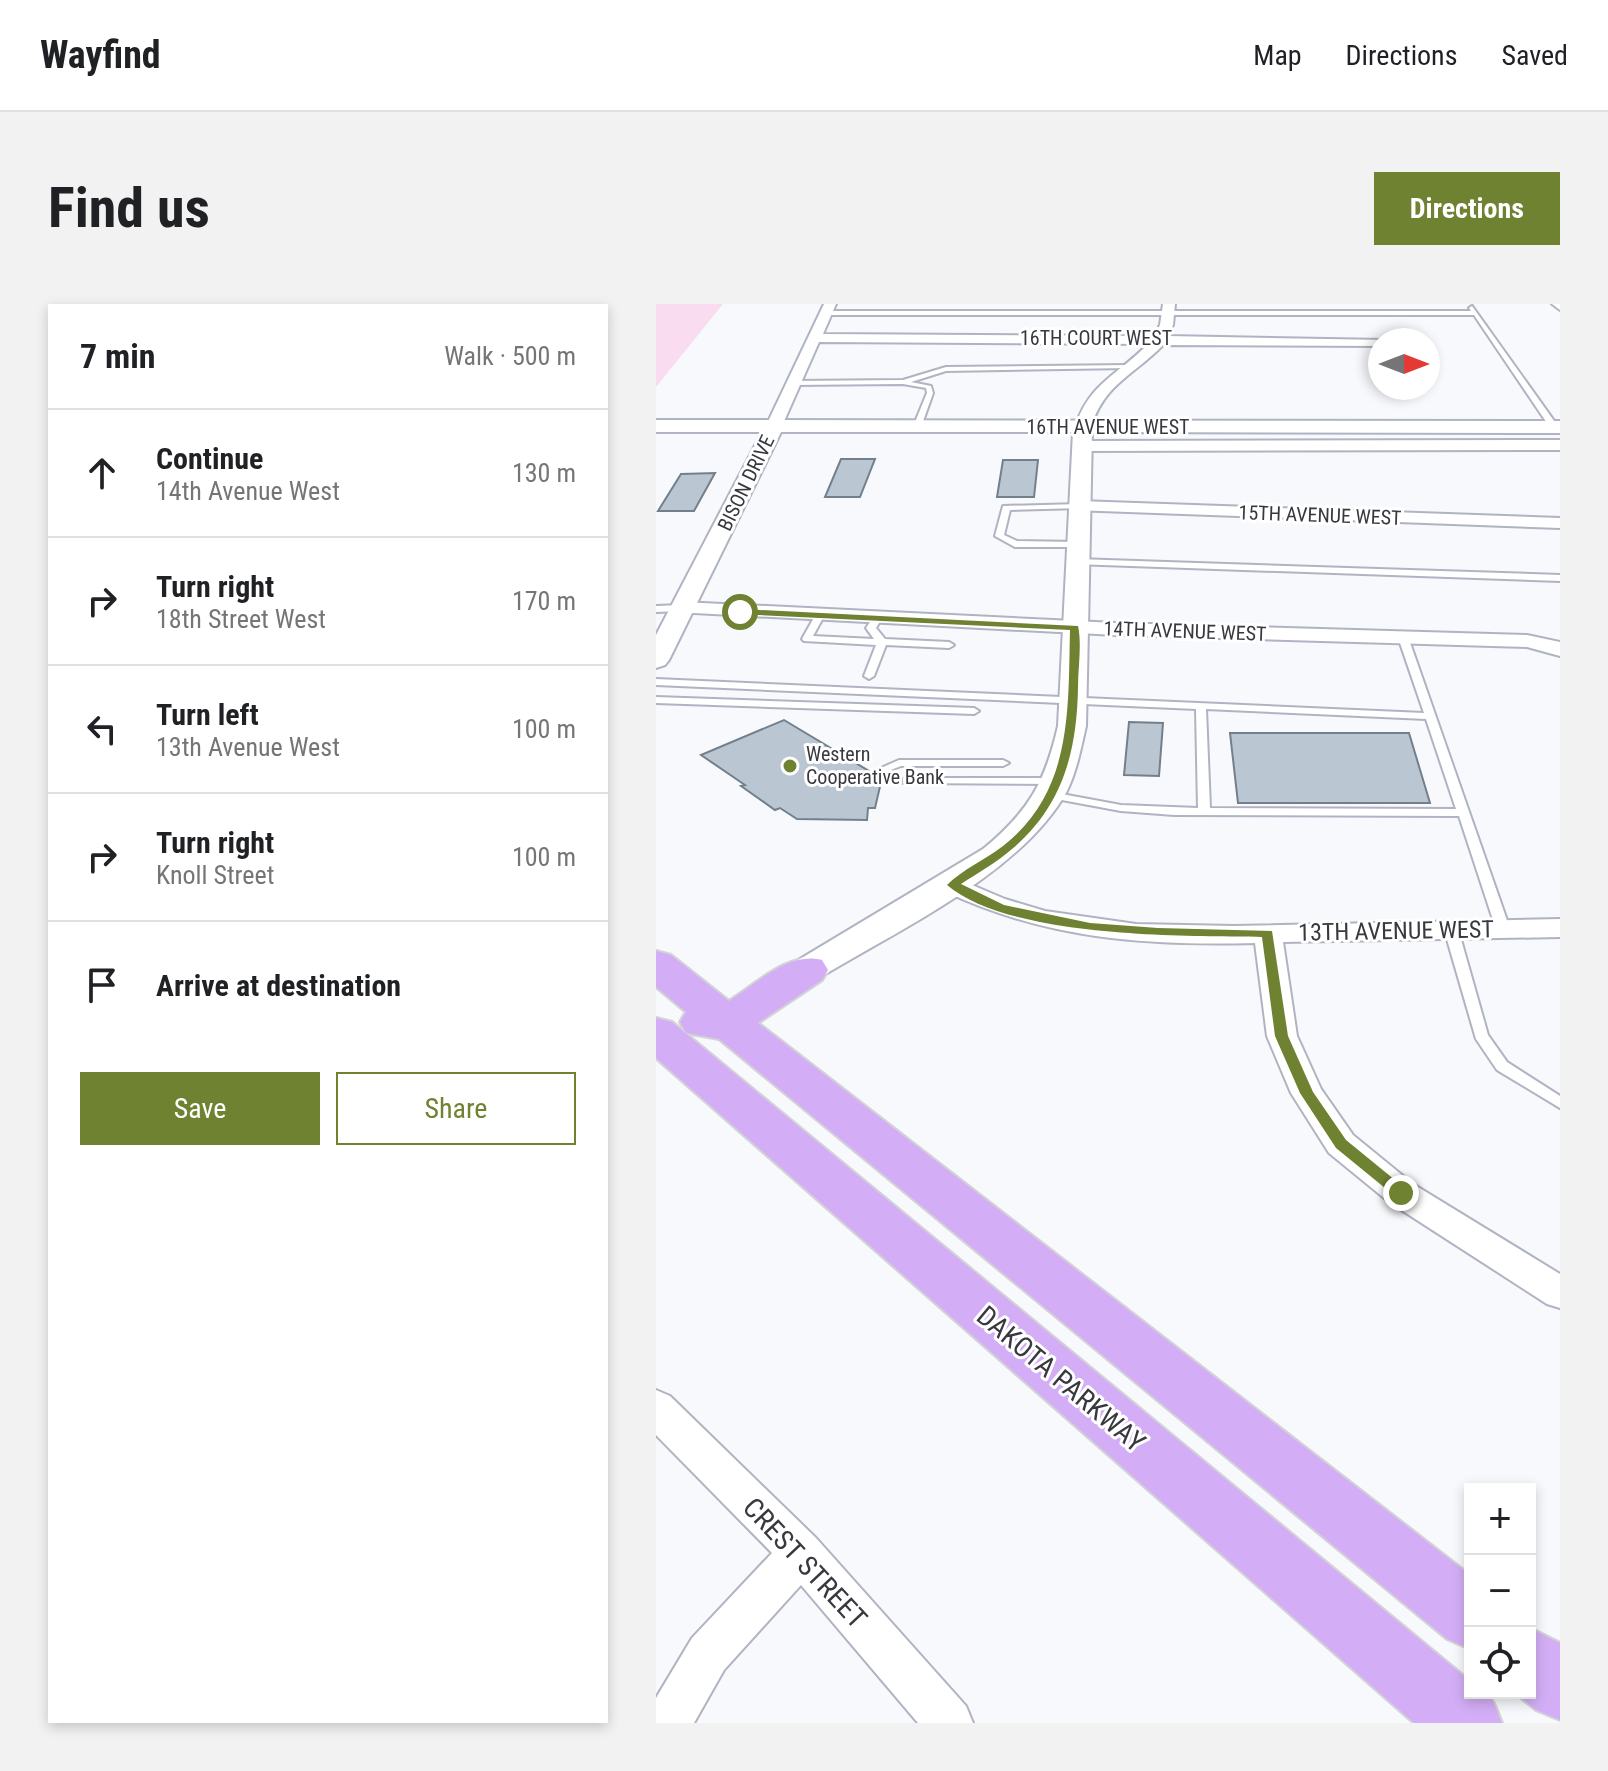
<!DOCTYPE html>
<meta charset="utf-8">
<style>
body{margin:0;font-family:"Roboto Condensed",sans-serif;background:#f2f2f2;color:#202124}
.controls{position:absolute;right:24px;bottom:24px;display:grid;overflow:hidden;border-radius:0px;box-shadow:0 4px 12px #0003}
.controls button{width:72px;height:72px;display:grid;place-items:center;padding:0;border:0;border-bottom:2px solid #e0e0e0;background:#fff;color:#202124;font:40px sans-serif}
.compass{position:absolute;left:712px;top:24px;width:72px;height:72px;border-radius:50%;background:#fff;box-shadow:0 4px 12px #0003;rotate:90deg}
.stop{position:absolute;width:24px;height:24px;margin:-18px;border:6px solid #6f8232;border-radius:50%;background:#fff}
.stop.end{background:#6f8232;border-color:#fff;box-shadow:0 2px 8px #0008}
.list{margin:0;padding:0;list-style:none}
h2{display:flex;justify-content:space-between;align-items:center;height:104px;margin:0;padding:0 32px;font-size:34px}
h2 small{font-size:26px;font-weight:400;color:#757577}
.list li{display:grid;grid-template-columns:52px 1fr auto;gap:24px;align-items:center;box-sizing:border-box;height:128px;padding:0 32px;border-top:2px solid #e0e0e0}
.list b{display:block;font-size:30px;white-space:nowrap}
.list p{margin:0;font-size:26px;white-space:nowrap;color:#757577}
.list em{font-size:26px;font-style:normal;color:#757577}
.actions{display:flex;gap:16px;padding:24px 32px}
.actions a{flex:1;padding:18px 0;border:2px solid #6f8232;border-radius:0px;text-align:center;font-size:28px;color:#6f8232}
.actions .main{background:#6f8232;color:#fff}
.icon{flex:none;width:44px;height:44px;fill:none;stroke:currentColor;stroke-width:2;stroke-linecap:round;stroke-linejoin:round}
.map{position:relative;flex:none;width:904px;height:1419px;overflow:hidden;border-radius:0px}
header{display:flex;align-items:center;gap:48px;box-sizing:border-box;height:112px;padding:0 40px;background:#fff;border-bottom:2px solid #e0e0e0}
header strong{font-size:38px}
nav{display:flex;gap:44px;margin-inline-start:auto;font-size:28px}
.intro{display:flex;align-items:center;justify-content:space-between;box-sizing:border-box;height:192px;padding:0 48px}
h1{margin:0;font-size:56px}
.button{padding:20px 36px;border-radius:0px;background:#6f8232;color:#fff;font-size:28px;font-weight:700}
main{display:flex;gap:48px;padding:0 48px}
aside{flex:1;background:#fff;border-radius:0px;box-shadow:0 4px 12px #0003}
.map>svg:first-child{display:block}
</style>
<header>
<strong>Wayfind</strong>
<nav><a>Map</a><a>Directions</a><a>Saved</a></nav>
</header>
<div class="intro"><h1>Find us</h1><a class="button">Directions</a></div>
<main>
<aside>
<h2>7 min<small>Walk · 500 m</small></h2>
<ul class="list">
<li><svg class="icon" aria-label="ahead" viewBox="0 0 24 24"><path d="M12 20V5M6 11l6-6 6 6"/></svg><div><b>Continue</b><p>14th Avenue West</p></div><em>130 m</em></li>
<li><svg class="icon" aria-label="right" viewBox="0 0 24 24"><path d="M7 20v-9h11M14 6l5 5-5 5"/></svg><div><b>Turn right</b><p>18th Street West</p></div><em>170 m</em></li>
<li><svg class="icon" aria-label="left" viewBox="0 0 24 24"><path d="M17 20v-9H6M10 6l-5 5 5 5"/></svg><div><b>Turn left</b><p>13th Avenue West</p></div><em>100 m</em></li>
<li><svg class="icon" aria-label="right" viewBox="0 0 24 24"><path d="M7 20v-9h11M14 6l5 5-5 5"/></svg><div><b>Turn right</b><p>Knoll Street</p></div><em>100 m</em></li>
<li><svg class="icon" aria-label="arrive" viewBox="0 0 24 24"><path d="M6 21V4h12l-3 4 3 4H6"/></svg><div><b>Arrive at destination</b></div></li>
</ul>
<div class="actions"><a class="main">Save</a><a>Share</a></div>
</aside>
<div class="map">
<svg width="904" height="1419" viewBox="0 0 904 1419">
<rect width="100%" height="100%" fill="#f8f9fc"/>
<!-- green -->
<polygon fill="#f9dcef" points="0,0 67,0 0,83"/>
<!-- building -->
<g fill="#bac7d3" stroke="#73808b" stroke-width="2">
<polygon points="185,155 219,155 204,193 169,193"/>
<polygon points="347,156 382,156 378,193 341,193"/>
<polygon points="59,169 38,207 2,207 25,170"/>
<polygon points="128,416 213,467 215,471 226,474 219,504 212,504 211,516 141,515 124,504 119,506 85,482 89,481 45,451"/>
<polygon points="473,418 507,419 503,472 468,471"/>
<polygon points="574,429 753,429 774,499 582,499"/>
</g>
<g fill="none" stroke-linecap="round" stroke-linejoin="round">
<defs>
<g id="service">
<polygon points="816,2 901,121 901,125 895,125 818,11 169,11 166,9 169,7 815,7 813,4"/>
<polygon points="472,61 474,64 290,67 255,78 275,82 277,89 265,123 261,125 257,123 271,89 270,84 247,80 136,81 133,79 136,77 247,76 290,63"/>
<polygon points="423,200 427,202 426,204 354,206 348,231 361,237 422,238 426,241 425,243 359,243 339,232 347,202"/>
<polygon points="421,255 904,271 904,277 418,260 417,258"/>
<polygon points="0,302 26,301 31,304 26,307 0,308"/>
<polygon points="160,310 168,312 157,332 218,335 210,324 218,312 221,311 226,314 220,324 229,335 293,338 298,341 293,344 230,341 218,372 213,375 208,372 220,341 148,337 146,335"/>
<path d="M744 331 752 333 854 625 852 628H842L840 625 803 512 518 511 465 507 395 494 389 491 395 488 465 501 542 504 540 405 0 381V375L768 409 742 333ZM550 405 770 415 800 505 554 504Z"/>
<polygon points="0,393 318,404 323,407 318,410 0,399"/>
<polygon points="243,456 347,456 353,459 347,462 245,462 222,471 216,468"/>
<polygon points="251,474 401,474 407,477 401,480 247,479 247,475"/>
<polygon points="795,621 802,625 832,731 851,758 904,792 904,804 841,766 820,735 788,625"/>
</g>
<g id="minor">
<path d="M168 0H180L167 30 498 32 504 21 507 0H519L517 21 512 32 729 36H724V42L507 41C478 71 448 80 435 123L427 128 419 123C434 78 461 72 492 40L163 38 125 124 117 129 111 127 109 124Z"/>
<polygon points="896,0 904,0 904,6"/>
<polygon points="904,136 904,146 426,147 418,142 426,137"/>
<polygon points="423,197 904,214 904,224 417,206 414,202 417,198"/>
<polygon points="26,298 460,319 871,331 904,338 904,352 871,343 460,331 19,308 16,304"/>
<path d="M297 573 349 595 389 607 480 620 578 622 904 615V633L627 638 641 732 665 785 697 831 757 880 904 970V1004L891 1000 733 898 673 849 635 789 611 732 599 639C488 642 390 635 288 587L284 581 288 575Z"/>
<polygon points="0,1086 14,1092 160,1234 310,1402 317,1419 262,1419 145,1281 68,1366 38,1419 0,1419 0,1394 36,1334 116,1249 0,1131"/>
</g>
<path id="tertiary" d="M0 116 904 117V129L436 128 430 422C425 444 421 466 411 487 366 569 242 626 163 674L151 677 139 674 134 666 139 658 327 545C372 508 389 479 402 422L417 128H125L13 356 9 361 0 364V331L106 128H0Z"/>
<g id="trunk">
<path d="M0 647 15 651 73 697C101 679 133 647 166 656L172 666 166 676 102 719 814 1271V1345L791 1335 63 735 30 729 24 718 30 708 0 683Z"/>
<path d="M0 714 16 718 814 1377V1389C839 1389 837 1398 846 1419H758L0 754Z"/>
<polygon points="874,1324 904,1339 904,1416 880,1406 859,1389 874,1389"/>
</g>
</defs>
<!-- service casing -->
<use href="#service" stroke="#b0b3c2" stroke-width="4"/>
<!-- minor casing -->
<use href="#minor" stroke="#b0b3c2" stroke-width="4"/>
<!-- tertiary casing -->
<use href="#tertiary" stroke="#b0b3c2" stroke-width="4"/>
<!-- trunk casing -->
<use href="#trunk" stroke="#d3d3d5" stroke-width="4"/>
<!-- service -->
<use href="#service" fill="#fff" fill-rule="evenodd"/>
<!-- minor -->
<use href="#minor" fill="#fff" fill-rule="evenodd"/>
<!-- tertiary -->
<use href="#tertiary" fill="#fff" fill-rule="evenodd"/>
<!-- trunk -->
<use href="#trunk" fill="#d3aef6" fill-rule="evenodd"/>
</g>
<!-- route -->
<path fill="#6f8232" d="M84 305 422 322C426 340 422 364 422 383 421 447 407 502 356 545 341 558 322 569 305 580L348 601 434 619 502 624 616 627 632 732 657 788 690 836 750 885V893H740L680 844 644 789 619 732 606 633C525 632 354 634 291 581 307 565 329 556 347 542 417 487 412 406 414 326L81 310Z"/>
<!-- markers -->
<circle fill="#6f8232" stroke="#fff" stroke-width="3" cx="134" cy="462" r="8"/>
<g text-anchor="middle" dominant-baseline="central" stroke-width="6" stroke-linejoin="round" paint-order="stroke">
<!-- far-street labels -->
<g font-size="20" fill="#38393f" stroke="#fff">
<text x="440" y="34">16TH COURT WEST</text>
<text x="452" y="123">16TH AVENUE WEST</text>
<text transform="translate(90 179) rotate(-64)">BISON DRIVE</text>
<text transform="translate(664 211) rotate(2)">15TH AVENUE WEST</text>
<text transform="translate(529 327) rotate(2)">14TH AVENUE WEST</text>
</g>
<!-- far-poi labels -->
<g font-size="20" fill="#38393f" stroke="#fff" text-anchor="start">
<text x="150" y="450">Western<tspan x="150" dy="23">Cooperative Bank</tspan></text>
</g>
<!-- street labels -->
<g font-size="24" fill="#38393f" stroke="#fff">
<text transform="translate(740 627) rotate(-1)">13TH AVENUE WEST</text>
</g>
<!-- near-street labels -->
<g font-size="28" fill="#38393f" stroke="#fff">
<text transform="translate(405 1075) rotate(40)">DAKOTA PARKWAY</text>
<text transform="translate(149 1259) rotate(47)">CREST STREET</text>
</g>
</g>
</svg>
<div class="controls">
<button>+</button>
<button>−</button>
<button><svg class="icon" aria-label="locate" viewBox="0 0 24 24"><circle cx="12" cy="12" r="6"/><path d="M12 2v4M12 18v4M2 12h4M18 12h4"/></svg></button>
</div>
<svg class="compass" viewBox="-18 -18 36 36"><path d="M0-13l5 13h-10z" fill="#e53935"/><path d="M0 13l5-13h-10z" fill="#757577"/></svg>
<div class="stop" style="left:84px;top:308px"></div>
<div class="stop end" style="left:745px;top:889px"></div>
</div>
</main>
